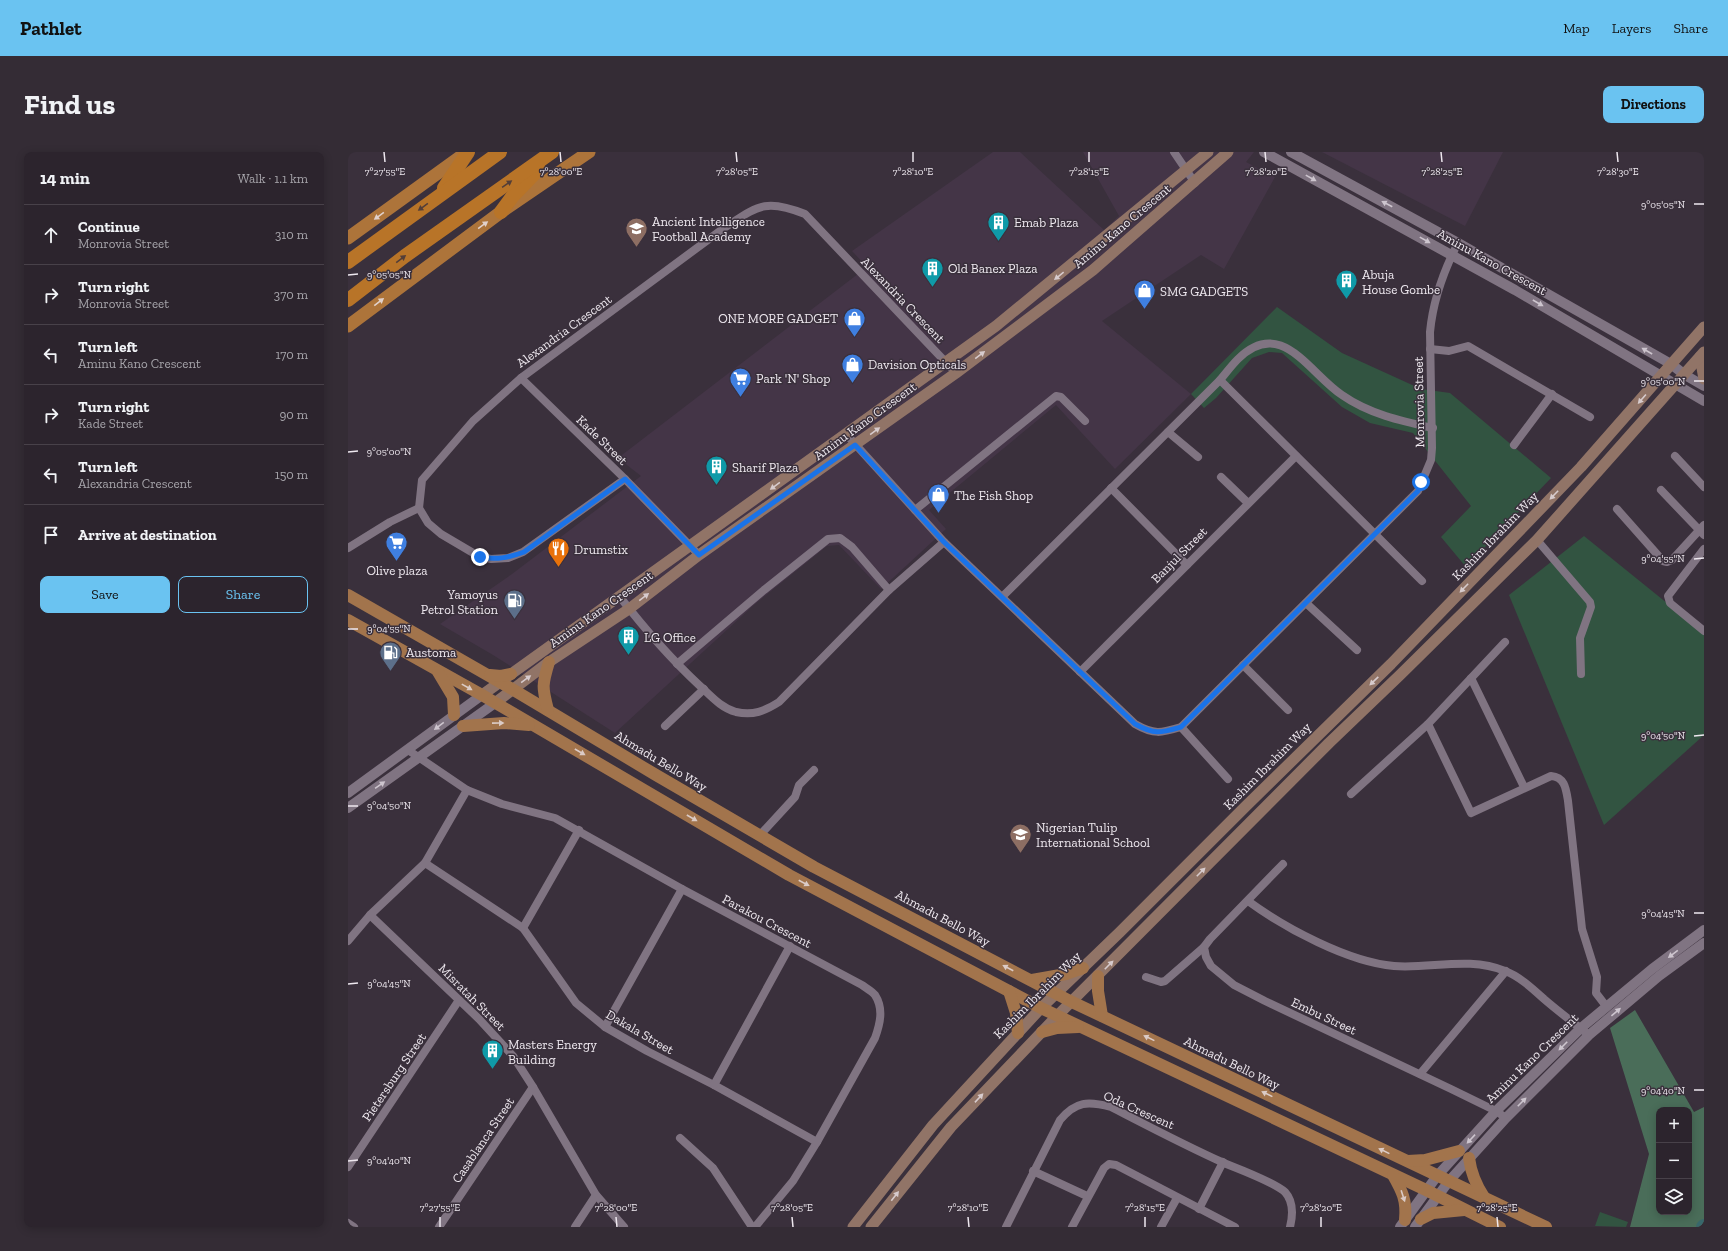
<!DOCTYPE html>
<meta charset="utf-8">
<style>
body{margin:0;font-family:"Zilla Slab",serif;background:#342c35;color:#f1f3f6}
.controls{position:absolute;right:12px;bottom:12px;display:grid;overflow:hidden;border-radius:8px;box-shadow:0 2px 10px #0003}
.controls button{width:36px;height:36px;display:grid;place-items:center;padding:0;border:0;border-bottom:1px solid #484149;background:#2c242d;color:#f1f3f6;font:20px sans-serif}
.stop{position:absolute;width:12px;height:12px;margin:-9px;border:3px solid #1a73e8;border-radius:50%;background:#fff}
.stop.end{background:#1a73e8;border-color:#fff;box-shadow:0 1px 4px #0008}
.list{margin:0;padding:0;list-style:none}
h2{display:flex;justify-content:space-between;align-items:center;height:52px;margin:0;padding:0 16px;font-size:17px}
h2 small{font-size:13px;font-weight:400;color:#a6a4aa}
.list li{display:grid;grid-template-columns:26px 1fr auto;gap:12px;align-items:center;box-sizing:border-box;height:60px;padding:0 16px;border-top:1px solid #484149}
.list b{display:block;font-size:15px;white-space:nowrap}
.list p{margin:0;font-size:13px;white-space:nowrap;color:#a6a4aa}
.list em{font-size:13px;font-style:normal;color:#a6a4aa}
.actions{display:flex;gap:8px;padding:12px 16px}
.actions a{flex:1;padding:9px 0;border:1px solid #6ac3f1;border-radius:8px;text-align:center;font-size:14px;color:#6ac3f1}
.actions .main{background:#6ac3f1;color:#111}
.icon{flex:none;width:22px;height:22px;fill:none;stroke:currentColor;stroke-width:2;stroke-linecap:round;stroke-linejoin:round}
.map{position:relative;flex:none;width:1356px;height:1075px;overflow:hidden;border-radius:8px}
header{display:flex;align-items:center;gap:24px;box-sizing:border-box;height:56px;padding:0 20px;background:#6ac3f1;color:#111}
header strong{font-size:19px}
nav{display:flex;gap:22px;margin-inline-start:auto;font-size:14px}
.intro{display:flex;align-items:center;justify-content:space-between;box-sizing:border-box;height:96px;padding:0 24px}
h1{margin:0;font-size:28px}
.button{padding:10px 18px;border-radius:8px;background:#6ac3f1;color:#111;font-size:14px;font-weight:700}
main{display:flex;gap:24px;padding:0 24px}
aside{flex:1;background:#2c242d;border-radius:8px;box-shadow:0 2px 10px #0003}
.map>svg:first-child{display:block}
</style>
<header>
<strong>Pathlet</strong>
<nav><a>Map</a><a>Layers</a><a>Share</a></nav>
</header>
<div class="intro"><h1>Find us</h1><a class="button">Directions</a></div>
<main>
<aside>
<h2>14 min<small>Walk · 1.1 km</small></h2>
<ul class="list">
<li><svg class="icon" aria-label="ahead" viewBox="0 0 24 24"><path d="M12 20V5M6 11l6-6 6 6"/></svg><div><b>Continue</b><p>Monrovia Street</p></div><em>310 m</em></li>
<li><svg class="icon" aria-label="right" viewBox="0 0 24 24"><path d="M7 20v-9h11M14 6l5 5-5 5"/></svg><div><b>Turn right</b><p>Monrovia Street</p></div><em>370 m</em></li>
<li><svg class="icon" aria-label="left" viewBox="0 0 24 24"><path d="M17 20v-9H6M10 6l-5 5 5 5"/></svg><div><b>Turn left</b><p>Aminu Kano Crescent</p></div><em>170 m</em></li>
<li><svg class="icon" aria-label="right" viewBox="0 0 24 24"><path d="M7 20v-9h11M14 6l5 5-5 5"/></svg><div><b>Turn right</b><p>Kade Street</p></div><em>90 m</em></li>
<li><svg class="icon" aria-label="left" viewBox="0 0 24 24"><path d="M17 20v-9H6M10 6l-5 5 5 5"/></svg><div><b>Turn left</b><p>Alexandria Crescent</p></div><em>150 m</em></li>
<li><svg class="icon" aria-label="arrive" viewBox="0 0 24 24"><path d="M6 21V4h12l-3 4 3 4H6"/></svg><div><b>Arrive at destination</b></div></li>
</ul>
<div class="actions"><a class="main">Save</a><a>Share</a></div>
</aside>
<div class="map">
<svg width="1356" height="1075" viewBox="0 0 1356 1075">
<rect width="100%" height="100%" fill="#3a303c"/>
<!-- built -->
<g fill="#443547">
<polygon points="645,0 672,0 756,78 771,64 735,0 906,0 898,10 927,25 876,117 853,103 754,169 843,242 767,317 708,253 581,358 598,377 533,437 491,393 479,394 407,452 267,581 145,503 92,472 164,422 293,324 270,306 519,115 504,99"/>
<polygon points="974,0 1155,0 1117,74"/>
</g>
<!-- green -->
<g fill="#325441">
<polygon points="929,155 994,201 1073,237 1102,241 1203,326 1118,415 1093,385 1123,354 1065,281 1022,271 994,255 934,201 921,200 904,206 868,246 856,256 843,242"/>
<polygon points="1236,384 1356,481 1356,583 1256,673 1161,443"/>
<polygon points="1252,1060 1280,1070 1278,1075 1247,1074"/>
</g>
<!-- forest -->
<path fill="#4a6d59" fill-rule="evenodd" d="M1287 858 1346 960 1356 955V1075H1282L1301 1002 1262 876ZM1311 958H1341V1060H1311Z"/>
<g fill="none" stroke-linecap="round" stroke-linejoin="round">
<!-- river -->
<polyline stroke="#38676b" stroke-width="14" points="1355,1075 1356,1074"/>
<!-- minor -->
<g stroke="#807482" stroke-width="8">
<polyline points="826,0 847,31"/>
<polyline points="1082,197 1101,199 1120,194 1242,265"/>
<polyline points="173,226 277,327 351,403"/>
<polyline points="872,228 1074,429"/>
<polyline points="820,280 850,305"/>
<path d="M498 282 596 390 787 572C806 583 813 581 833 575L1070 339 1083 308 1084 296 1082 180C1085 149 1096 118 1110 91"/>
<polyline points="1166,293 1204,242"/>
<polyline points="1327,304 1356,335"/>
<polyline points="873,325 900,351"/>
<path d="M277 327 175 400 160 406 143 407 132 405 93 382 80 371 71 356 74 328 125 269 173 226 376 76C410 54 417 46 457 62L608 221"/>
<polyline points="763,336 839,413"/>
<polyline points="1313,338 1356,383"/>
<polyline points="1269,357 1315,409 1319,410 1324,408 1356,373"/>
<polyline points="567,358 708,244 713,245 737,269"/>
<polyline points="1189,388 1242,450 1243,455 1232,486 1233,522"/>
<polyline points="0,396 42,370 71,356"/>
<polyline points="1356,397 1320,444 1322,451 1356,479"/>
<path d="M272 445C296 476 322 506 351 533 363 544 373 556 388 560 405 564 417 559 431 550L541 438 596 390"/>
<path d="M654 445 872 228C878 221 883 214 890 207 933 164 961 221 994 243 1021 262 1053 269 1085 276"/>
<polyline points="958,451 1009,498"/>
<polyline points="329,512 416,438 480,387 492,386 504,395 541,438"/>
<polyline points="895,513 940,558"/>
<polyline points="732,520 948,304"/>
<polyline points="1123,526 1176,635"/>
<path d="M1080 572 1123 661 1203 624C1217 625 1218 637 1220 649L1234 777 1249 825 1248 841 1258 854"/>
<polyline points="317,574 356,537"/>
<polyline points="833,575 880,627"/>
<path d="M60 598 119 638 154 652 207 666 334 737 514 833C518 836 524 839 527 843 536 857 532 872 527 886L469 990 445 1029 407 1075"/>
<polyline points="1003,642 1080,572 1157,490"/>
<polyline points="412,683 447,645 451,633 466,618"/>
<polyline points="77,711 175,776 228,851 257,875 299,899 366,933 469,990"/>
<polyline points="935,712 862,787 856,795 858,805 863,814 886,833 917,849 1103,937 1148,959 1158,966"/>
<path d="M900 749C937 776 1000 810 1046 814 1083 817 1121 804 1157 819 1171 824 1185 837 1196 847 1211 860 1226 871 1241 883"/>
<polyline points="22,763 131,867 165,904 185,935 248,1043 276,1075"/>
<polyline points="175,776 231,678"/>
<polyline points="0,789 22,763 77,711 119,638"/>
<polyline points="798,825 813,830 817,829 856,795"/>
<polyline points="257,875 334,737"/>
<polyline points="1072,922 1158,819"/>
<polyline points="366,933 442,794"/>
<polyline points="332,986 365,1016 404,1075"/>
<polyline points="0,1015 111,848"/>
<polyline points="685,1019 739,1044"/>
<polyline points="851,1057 875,1010"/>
<polyline points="0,1071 6,1075"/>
<polyline points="91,1075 185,935"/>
<polyline points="227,1075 248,1043"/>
<path d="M658 1075 712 968C728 949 740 949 763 955 800 974 838 994 876 1011 891 1017 926 1030 937 1040 946 1050 945 1063 942 1075"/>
<polyline points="724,1075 756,1016 761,1012 768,1013 887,1075"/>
<polyline points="813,1075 829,1046"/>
</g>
<!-- tertiary -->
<g stroke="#807482" stroke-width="10">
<polyline points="916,0 1167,138 1356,249"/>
<polyline points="943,0 1110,91 1323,212 1337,223 1356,234"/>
<polyline points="0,641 134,543"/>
<polyline points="0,656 147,551"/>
<polyline points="1052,1075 1089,1024 1148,959 1233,876 1304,817 1356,778"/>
<polyline points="1067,1075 1101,1029 1158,966 1241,883 1311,824 1356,791"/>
</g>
<!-- secondary -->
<g stroke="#917467" stroke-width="11">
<polyline points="1352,205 1356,227"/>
<polyline points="134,543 648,174 860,0"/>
<polyline points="147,551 201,510 281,457 351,403 608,221 745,118 880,0"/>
<polyline points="505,1075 585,973 693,856 772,780 898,654 1043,512 1233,315 1356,175"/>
<polyline points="523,1075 603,975 709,864 981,591 1052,523 1189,388 1356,200"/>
</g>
<!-- primary -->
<g stroke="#a2744c" stroke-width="12">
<polyline points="0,443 164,537 308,623 466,715 724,850 1198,1075"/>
<polyline points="0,468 134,543 441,723 693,856 1078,1038 1152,1075"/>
<polyline points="90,520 105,545 106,563"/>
<polyline points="142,523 153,524 163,522"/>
<path d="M200 558C194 535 194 533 201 510"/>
<polyline points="115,574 156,571 181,573"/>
<polyline points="750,824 750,839 754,864"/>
<polyline points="684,828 718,822 735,816"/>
<polyline points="661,839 668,861 670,881"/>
<polyline points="694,880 709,876 730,875"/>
<path d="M1121 1006C1123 1021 1128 1033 1136 1045"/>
<polyline points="1060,1009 1077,1008 1111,999"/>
<path d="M1045 1023C1054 1039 1059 1048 1057 1068"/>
<polyline points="1073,1067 1085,1061 1116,1058"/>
</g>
<!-- trunk -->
<g stroke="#ad743a" stroke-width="13">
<polyline points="0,86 119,0"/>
<polyline points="0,174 153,60 241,0"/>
</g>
<!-- motorway -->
<g stroke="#b87428" stroke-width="14">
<polyline points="96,36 120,0"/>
<polyline points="153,60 164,45 191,17"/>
<polyline points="0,110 152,0"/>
<polyline points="0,148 57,104 204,0"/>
</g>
</g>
<!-- one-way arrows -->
<defs><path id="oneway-solid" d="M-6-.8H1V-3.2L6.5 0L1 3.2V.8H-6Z"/></defs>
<g fill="#cdc5ce">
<use href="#oneway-solid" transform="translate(963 26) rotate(29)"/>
<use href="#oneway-solid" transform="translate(1039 52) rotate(-152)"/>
<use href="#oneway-solid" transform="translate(1077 88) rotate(29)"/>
<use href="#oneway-solid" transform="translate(1190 151) rotate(30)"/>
<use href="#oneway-solid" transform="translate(1299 199) rotate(-150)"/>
<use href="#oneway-solid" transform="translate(91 574) rotate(143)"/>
<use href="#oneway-solid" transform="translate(32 633) rotate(-35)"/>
<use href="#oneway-solid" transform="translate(1325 802) rotate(143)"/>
<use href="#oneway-solid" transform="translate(1268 860) rotate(-40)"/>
<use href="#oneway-solid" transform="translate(1215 894) rotate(135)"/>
<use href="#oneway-solid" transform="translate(1174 950) rotate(-45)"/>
<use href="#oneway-solid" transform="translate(1123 987) rotate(133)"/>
</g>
<g fill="#533e38">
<use href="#oneway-solid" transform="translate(159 32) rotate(-35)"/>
<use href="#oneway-solid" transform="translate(75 55) rotate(144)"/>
<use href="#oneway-solid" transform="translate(53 107) rotate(-37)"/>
</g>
<g fill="#e1d1cb">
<use href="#oneway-solid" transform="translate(31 64) rotate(144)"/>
<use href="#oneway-solid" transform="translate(135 73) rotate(-36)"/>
<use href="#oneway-solid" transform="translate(31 150) rotate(-38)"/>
</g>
<g fill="#d7cbcd">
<use href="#oneway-solid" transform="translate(711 124) rotate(141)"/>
<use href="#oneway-solid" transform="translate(632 203) rotate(-37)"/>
<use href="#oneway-solid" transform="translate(1294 247) rotate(131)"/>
<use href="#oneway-solid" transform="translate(527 279) rotate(-36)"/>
<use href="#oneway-solid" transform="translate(427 334) rotate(144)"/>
<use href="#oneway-solid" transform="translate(1206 343) rotate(134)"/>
<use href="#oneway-solid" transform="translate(1116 436) rotate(134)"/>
<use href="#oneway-solid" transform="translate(296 445) rotate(-37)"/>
<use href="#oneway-solid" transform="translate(178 527) rotate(-36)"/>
<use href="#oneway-solid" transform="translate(1026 529) rotate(136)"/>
<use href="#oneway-solid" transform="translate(853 720) rotate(-45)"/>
<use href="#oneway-solid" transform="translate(761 813) rotate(-45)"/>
<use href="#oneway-solid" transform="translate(631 946) rotate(-47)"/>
<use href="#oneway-solid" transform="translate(547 1044) rotate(-52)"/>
</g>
<g fill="#dbcbc6">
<use href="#oneway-solid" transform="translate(119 535) rotate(29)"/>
<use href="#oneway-solid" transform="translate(150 571) rotate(-1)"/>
<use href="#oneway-solid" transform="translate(232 600) rotate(30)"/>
<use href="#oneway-solid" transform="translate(344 666) rotate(30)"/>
<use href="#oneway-solid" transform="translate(456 731) rotate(28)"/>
<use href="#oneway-solid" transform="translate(660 816) rotate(-152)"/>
<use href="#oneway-solid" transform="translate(801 886) rotate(-154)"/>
<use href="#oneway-solid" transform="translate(919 942) rotate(-154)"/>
<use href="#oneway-solid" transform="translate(1036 999) rotate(-154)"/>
<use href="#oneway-solid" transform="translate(1055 1044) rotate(72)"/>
</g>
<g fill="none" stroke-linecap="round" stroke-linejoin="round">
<!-- route -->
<path stroke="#1a73e8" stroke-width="5" d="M132 405C148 408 160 406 176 400L277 327 351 403 507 293 596 390 787 572C807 583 812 581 833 575L1070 339 1073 330"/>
</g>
<!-- ticks -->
<path fill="none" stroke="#eee8ef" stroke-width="1.5" d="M36 0 37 10M212 0 213 10M388 0 389 10M565 0V10M741 0V10M917 0 918 10M1093 0 1094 10M1269 0 1270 10M1346 52H1356M0 123 10 122M1346 229H1356M0 300 10 299M1346 407 1356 406M0 477H10M1346 584 1356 583M0 654H10M1346 761H1356M0 832 10 831M1346 938H1356M0 1009 10 1008M92 1065V1075M268 1065 269 1075M444 1065 445 1075M620 1065 621 1075M797 1065V1075M973 1065V1075M1149 1065 1150 1075"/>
<!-- icons -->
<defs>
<symbol id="building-pin" viewBox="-11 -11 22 30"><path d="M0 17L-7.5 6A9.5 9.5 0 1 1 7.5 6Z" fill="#0f9aa8" stroke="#3a303c"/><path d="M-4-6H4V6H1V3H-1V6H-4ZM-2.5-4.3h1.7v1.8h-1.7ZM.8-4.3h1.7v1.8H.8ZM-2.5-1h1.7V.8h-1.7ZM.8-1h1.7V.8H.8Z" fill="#fff"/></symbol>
<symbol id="school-pin" viewBox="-11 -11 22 30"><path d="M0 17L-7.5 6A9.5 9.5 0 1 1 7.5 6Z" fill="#8d6e63" stroke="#3a303c"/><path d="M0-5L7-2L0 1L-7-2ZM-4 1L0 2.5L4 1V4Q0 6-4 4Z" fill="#fff"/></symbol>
<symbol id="shop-pin" viewBox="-11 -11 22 30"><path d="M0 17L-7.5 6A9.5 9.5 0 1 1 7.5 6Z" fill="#3f7fe0" stroke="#3a303c"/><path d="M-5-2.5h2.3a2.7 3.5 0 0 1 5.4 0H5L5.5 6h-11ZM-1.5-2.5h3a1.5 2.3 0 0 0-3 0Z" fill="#fff"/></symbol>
<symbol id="supermarket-pin" viewBox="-11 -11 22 30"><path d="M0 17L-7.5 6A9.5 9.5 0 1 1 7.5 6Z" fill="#3f7fe0" stroke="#3a303c"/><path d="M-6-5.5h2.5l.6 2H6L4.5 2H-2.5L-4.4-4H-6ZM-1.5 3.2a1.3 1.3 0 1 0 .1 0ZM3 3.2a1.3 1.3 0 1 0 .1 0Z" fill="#fff"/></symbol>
<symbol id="restaurant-pin" viewBox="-11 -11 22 30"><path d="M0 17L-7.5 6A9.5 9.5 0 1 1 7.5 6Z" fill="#e8710a" stroke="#3a303c"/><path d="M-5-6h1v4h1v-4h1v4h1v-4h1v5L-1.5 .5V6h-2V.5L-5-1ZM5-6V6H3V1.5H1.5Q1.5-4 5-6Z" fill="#fff"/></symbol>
<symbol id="fuel-pin" viewBox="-11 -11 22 30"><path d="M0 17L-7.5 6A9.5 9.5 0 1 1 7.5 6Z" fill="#5c6f8a" stroke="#3a303c"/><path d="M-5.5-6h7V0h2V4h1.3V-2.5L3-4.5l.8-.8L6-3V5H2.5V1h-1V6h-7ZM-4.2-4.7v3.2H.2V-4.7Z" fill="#fff"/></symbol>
</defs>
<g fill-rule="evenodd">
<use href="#building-pin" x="638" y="58" width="25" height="34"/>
<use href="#school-pin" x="276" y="64" width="25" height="34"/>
<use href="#building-pin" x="572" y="104" width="25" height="34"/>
<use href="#building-pin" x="986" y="116" width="25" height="34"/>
<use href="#shop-pin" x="784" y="126" width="25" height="34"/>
<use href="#shop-pin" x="494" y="154" width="25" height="34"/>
<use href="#shop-pin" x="492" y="200" width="25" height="34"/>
<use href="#supermarket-pin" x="380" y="214" width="25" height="34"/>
<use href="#building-pin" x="356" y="302" width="25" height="34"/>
<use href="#shop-pin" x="578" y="330" width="25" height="34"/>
<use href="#supermarket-pin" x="36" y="378" width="25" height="34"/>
<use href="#restaurant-pin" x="198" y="384" width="25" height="34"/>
<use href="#fuel-pin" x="154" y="436" width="25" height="34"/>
<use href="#building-pin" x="268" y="472" width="25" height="34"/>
<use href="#fuel-pin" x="30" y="488" width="25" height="34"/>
<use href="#school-pin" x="660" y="670" width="25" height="34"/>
<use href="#building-pin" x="132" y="886" width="25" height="34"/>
</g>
<g text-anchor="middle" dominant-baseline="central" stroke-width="3" stroke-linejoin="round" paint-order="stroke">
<!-- poi labels -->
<g font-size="13" fill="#eee8ef" stroke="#3a303c" text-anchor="start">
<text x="304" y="69">Ancient Intelligence<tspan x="304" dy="15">Football Academy</tspan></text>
<text x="666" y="70">Emab Plaza</text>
<text x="600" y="116">Old Banex Plaza</text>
<text x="1014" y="122">Abuja<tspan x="1014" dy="15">House Gombe</tspan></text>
<text x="812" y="139">SMG GADGETS</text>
<text x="490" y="166" text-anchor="end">ONE MORE GADGET</text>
<text x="520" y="212">Davision Opticals</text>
<text x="408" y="226">Park 'N' Shop</text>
<text x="384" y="315">Sharif Plaza</text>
<text x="606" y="343">The Fish Shop</text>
<text x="226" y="397">Drumstix</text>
<text x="49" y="418" text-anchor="middle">Olive plaza</text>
<text x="150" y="442" text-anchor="end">Yamoyus<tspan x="150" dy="15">Petrol Station</tspan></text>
<text x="296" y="485">LG Office</text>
<text x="58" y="500">Austoma</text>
<text x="688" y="675">Nigerian Tulip<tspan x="688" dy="15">International School</tspan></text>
<text x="160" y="892">Masters Energy<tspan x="160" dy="15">Building</tspan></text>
</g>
<!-- street labels -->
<g font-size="13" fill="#eee8ef" stroke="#3a303c">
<text transform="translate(774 74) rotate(-40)">Aminu Kano Crescent</text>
<text transform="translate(1144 110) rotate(29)">Aminu Kano Crescent</text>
<text transform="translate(555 148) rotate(46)">Alexandria Crescent</text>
<text transform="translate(216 179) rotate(-36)">Alexandria Crescent</text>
<text transform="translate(1071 250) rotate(-91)">Monrovia Street</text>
<text transform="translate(517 269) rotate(-36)">Aminu Kano Crescent</text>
<text transform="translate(254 288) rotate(44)">Kade Street</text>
<text transform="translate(1147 384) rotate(-46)">Kashim Ibrahim Way</text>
<text transform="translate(831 403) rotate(-45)">Banjul Street</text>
<text transform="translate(253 457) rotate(-35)">Aminu Kano Crescent</text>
<text transform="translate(313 609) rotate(31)">Ahmadu Bello Way</text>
<text transform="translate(919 614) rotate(-45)">Kashim Ibrahim Way</text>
<text transform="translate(595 766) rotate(28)">Ahmadu Bello Way</text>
<text transform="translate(419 769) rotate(28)">Parakou Crescent</text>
<text transform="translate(689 843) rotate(-45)">Kashim Ibrahim Way</text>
<text transform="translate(124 845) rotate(45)">Misratah Street</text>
<text transform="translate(976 864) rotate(25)">Embu Street</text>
<text transform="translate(292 880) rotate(30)">Dakala Street</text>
<text transform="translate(1184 906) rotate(-44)">Aminu Kano Crescent</text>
<text transform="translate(884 911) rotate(26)">Ahmadu Bello Way</text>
<text transform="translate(46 925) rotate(-56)">Pietersburg Street</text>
<text transform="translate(791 958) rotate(24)">Oda Crescent</text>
<text transform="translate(135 988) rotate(-56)">Casablanca Street</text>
</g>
</g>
<g font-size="10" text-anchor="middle" fill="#eee8ef" stroke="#3a303c" stroke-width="3" stroke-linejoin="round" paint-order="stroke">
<text x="37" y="23">7°27'55"E</text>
<text x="213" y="23">7°28'00"E</text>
<text x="389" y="23">7°28'05"E</text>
<text x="565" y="23">7°28'10"E</text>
<text x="741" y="23">7°28'15"E</text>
<text x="918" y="23">7°28'20"E</text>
<text x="1094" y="23">7°28'25"E</text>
<text x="1270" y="23">7°28'30"E</text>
<text x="1315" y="56">9°05'05"N</text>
<text x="41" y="126">9°05'05"N</text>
<text x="1315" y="233">9°05'00"N</text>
<text x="41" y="303">9°05'00"N</text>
<text x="1315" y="410">9°04'55"N</text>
<text x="41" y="480">9°04'55"N</text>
<text x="1315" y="587">9°04'50"N</text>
<text x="41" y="657">9°04'50"N</text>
<text x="1315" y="765">9°04'45"N</text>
<text x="41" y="835">9°04'45"N</text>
<text x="1315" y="942">9°04'40"N</text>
<text x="41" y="1012">9°04'40"N</text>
<text x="92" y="1059">7°27'55"E</text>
<text x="268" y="1059">7°28'00"E</text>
<text x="444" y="1059">7°28'05"E</text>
<text x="620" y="1059">7°28'10"E</text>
<text x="797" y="1059">7°28'15"E</text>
<text x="973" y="1059">7°28'20"E</text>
<text x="1149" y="1059">7°28'25"E</text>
</g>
</svg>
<div class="controls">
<button>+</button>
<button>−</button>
<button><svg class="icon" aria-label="layers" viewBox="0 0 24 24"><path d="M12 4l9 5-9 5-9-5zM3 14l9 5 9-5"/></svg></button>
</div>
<div class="stop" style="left:1073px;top:330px"></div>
<div class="stop end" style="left:132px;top:405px"></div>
</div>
</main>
